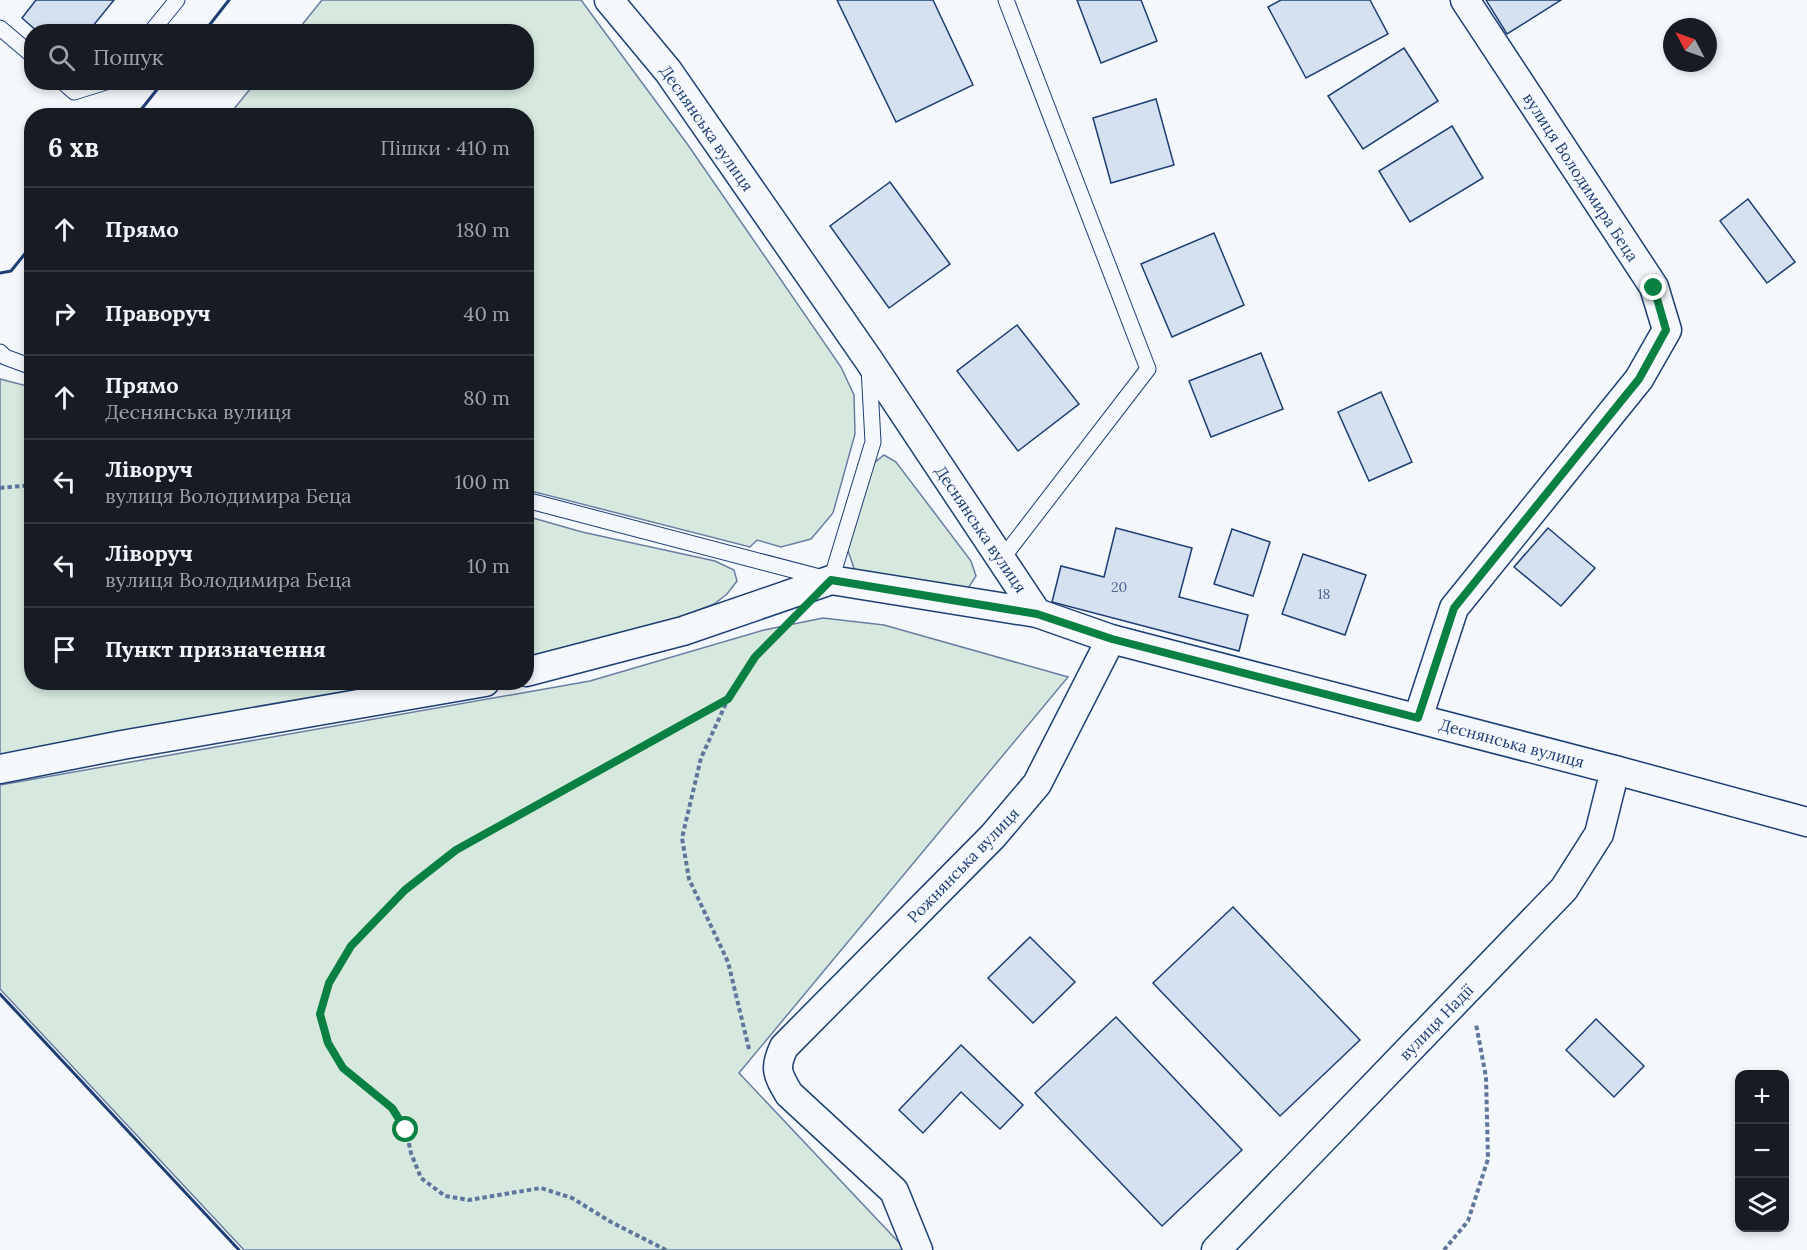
<!DOCTYPE html>
<html lang="uk">
<meta charset="utf-8">
<style>
body{margin:0;font-family:Lora,serif;background:#20242c;color:#f1f3f6}
.controls{position:absolute;right:18px;bottom:18px;display:grid;overflow:hidden;border-radius:12px;box-shadow:0 3px 9px #0003}
.controls button{width:54px;height:54px;display:grid;place-items:center;padding:0;border:0;border-bottom:2px solid #363941;background:#171b24;color:#f1f3f6;font:30px sans-serif}
.compass{position:absolute;left:1663px;top:18px;width:54px;height:54px;border-radius:50%;background:#171b24;box-shadow:0 3px 9px #0003;rotate:311deg}
.stop{position:absolute;width:18px;height:18px;margin:-14px;border:4px solid #0b8043;border-radius:50%;background:#fff}
.stop.end{background:#0b8043;border-color:#fff;box-shadow:0 2px 6px #0008}
.list{margin:0;padding:0;list-style:none}
h2{display:flex;justify-content:space-between;align-items:center;height:78px;margin:0;padding:0 24px;font-size:26px}
h2 small{font-size:20px;font-weight:400;color:#9ea1a6}
.list li{display:grid;grid-template-columns:39px 1fr auto;gap:18px;align-items:center;box-sizing:border-box;height:84px;padding:0 24px;border-top:2px solid #363941}
.list b{display:block;font-size:22px;white-space:nowrap}
.list p{margin:0;font-size:20px;white-space:nowrap;color:#9ea1a6}
.list em{font-size:20px;font-style:normal;color:#9ea1a6}
.icon{flex:none;width:33px;height:33px;fill:none;stroke:currentColor;stroke-width:2;stroke-linecap:round;stroke-linejoin:round}
.map{position:relative;flex:none;width:1807px;height:1250px;overflow:hidden}
.search{position:absolute;background:#171b24;box-shadow:0 3px 9px #0003;left:24px;top:24px;width:510px;height:66px;display:flex;align-items:center;gap:15px;box-sizing:border-box;padding:0 21px;border-radius:24px;color:#9ea1a6;font-size:22px}
.panel{position:absolute;background:#171b24;box-shadow:0 3px 9px #0003;left:24px;top:108px;width:510px;height:582px;border-radius:24px}
.map>svg:first-child{display:block}
</style>
<div class="map">
<svg width="1807" height="1250" viewBox="0 0 1807 1250">
<rect width="100%" height="100%" fill="#f4f7fb"/>
<!-- green -->
<g fill="#d7e8df" stroke="#687fa3" stroke-width="1.5">
<polygon points="322,0 581,0 688,145 841,367 854,395 855,434 833,513 811,539 781,547 757,540 750,547 527,490 526,116 229,115 255,83 526,82 526,32 297,31"/>
<polygon points="0,379 31,387 32,682 404,683 0,758"/>
<polygon points="884,455 896,462 971,561 976,576 967,590 856,574 846,545 874,463"/>
<polygon points="526,516 582,532 715,561 734,570 737,581 727,594 714,604 675,619 527,659"/>
<polygon points="823,618 884,625 1068,677 739,1073 906,1250 244,1250 0,989 0,785 590,681 764,630"/>
</g>
<!-- building -->
<g fill="#d5e0f0" stroke="#1d3f73" stroke-width="1.5">
<polygon points="36,0 114,0 88,32 38,32 22,18"/>
<polygon points="837,0 933,0 973,85 896,122"/>
<polygon points="1077,0 1141,0 1157,41 1101,63"/>
<polygon points="1281,0 1370,0 1388,34 1306,78 1268,7"/>
<polygon points="1486,0 1561,0 1507,34"/>
<polygon points="1404,48 1438,101 1363,149 1328,96"/>
<polygon points="1156,99 1174,165 1111,183 1093,118"/>
<polygon points="1452,126 1483,178 1410,222 1379,171"/>
<polygon points="890,182 950,264 889,308 830,226"/>
<polygon points="1748,199 1795,262 1767,283 1720,221"/>
<polygon points="1214,233 1244,305 1172,337 1141,264"/>
<polygon points="1017,325 1079,404 1018,451 957,371"/>
<polygon points="1261,353 1283,409 1211,437 1189,381"/>
<polygon points="1381,392 1412,462 1369,481 1338,412"/>
<polygon points="1116,528 1192,548 1179,597 1248,615 1239,651 1052,602 1061,566 1104,577"/>
<polygon points="1548,528 1595,568 1561,606 1514,567"/>
<polygon points="1232,529 1270,542 1253,596 1214,584"/>
<polygon points="1303,554 1366,575 1345,635 1282,614"/>
<polygon points="1233,907 1360,1040 1280,1116 1153,983"/>
<polygon points="1030,937 1075,982 1033,1023 988,978"/>
<polygon points="1116,1017 1242,1150 1162,1226 1035,1093"/>
<polygon points="1596,1019 1644,1066 1614,1097 1566,1050"/>
<polygon points="961,1045 1023,1105 1000,1129 961,1092 923,1133 899,1110"/>
</g>
<g fill="none" stroke-linecap="round" stroke-linejoin="round">
<defs>
<g id="lane">
<polyline points="0,28 32,55"/>
<polyline points="151,32 177,0"/>
<polyline points="63,82 74,92 106,82"/>
<polyline points="0,352 5,357 32,367"/>
<polyline points="526,500 831,580 873,442 869,368"/>
<polyline points="1001,560 1148,369 1006,0"/>
</g>
<g id="street">
<polyline points="609,0 668,71 868,359 1037,613 1111,639 1615,770 1807,822"/>
<polyline points="526,672 683,631 831,580 1037,613"/>
<polyline points="1418,718 1454,608 1639,379 1667,330 1654,287 1465,0"/>
<polyline points="0,769 122,745 485,682"/>
<path d="M918 1250 894 1191 789 1094C777 1074 774 1068 784 1047L993 836 1037 784 1111 639"/>
<polyline points="1216,1250 1564,889 1599,834 1615,770"/>
</g>
</defs>
<!-- lane casing -->
<use href="#lane" stroke="#1d3f73" stroke-width="17"/>
<!-- street casing -->
<use href="#street" stroke="#1d3f73" stroke-width="31"/>
<!-- path -->
<g stroke="#5e769c" stroke-width="4" stroke-dasharray="4.5 3" stroke-linecap="butt">
<polyline points="0,488 32,485"/>
<polyline points="749,1049 728,962 689,879 682,838 701,758 728,699 755,657 782,630"/>
<polyline points="666,1250 611,1222 572,1198 541,1188 469,1200 445,1196 421,1178 411,1153 406,1130 392,1108 343,1068 328,1043 320,1014 329,983 351,946 405,890 456,850 728,699"/>
<polyline points="1444,1250 1468,1221 1488,1159 1486,1077 1476,1024"/>
</g>
<!-- lane -->
<use href="#lane" stroke="#f4f7fb" stroke-width="15"/>
<!-- street -->
<use href="#street" stroke="#f4f7fb" stroke-width="28"/>
<!-- wall -->
<g stroke="#1d3f73" stroke-width="3">
<polyline points="204,32 229,0"/>
<polyline points="136,116 163,82"/>
<polyline points="0,273 11,271 32,245"/>
<polyline points="0,994 239,1250"/>
</g>
</g>
<g fill="none" stroke-linecap="round" stroke-linejoin="round">
<!-- route -->
<polyline stroke="#0b8043" stroke-width="8" points="406,1130 392,1108 343,1068 328,1043 320,1014 329,983 351,946 405,890 456,850 728,699 755,657 831,580 1037,614 1112,639 1418,718 1454,608 1639,379 1666,330 1654,288"/>
</g>
<g text-anchor="middle" dominant-baseline="central" stroke-width="4.5" stroke-linejoin="round" paint-order="stroke">
<!-- number labels -->
<g font-size="14" fill="#4b6792">
<text x="1119" y="587">20</text>
<text x="1324" y="594">18</text>
</g>
<!-- street labels -->
<g font-size="16" fill="#1d3f73" stroke="#f4f7fb">
<text transform="translate(707 128) rotate(55)">Деснянська вулиця</text>
<text transform="translate(1581 177) rotate(57)">вулиця Володимира Беца</text>
<text transform="translate(981 529) rotate(56)">Деснянська вулиця</text>
<text transform="translate(1512 743) rotate(15)">Деснянська вулиця</text>
<text transform="translate(963 865) rotate(-46)">Рожнянська вулиця</text>
<text transform="translate(1436 1022) rotate(-46)">вулиця Надії</text>
</g>
</g>
</svg>
<div class="controls">
<button>+</button>
<button>−</button>
<button><svg class="icon" aria-label="layers" viewBox="0 0 24 24"><path d="M12 4l9 5-9 5-9-5zM3 14l9 5 9-5"/></svg></button>
</div>
<svg class="compass" viewBox="-18 -18 36 36"><path d="M0-13l5 13h-10z" fill="#e53935"/><path d="M0 13l5-13h-10z" fill="#9ea1a6"/></svg>
<div class="stop" style="left:406px;top:1130px"></div>
<div class="stop end" style="left:1654px;top:288px"></div>
<div class="search"><svg class="icon" aria-label="search" viewBox="0 0 24 24"><circle cx="10" cy="10" r="6"/><path d="M15 15l6 6"/></svg>Пошук</div>
<section class="panel">
<h2>6 хв<small>Пішки · 410 m</small></h2>
<ul class="list">
<li><svg class="icon" aria-label="ahead" viewBox="0 0 24 24"><path d="M12 20V5M6 11l6-6 6 6"/></svg><div><b>Прямо</b></div><em>180 m</em></li>
<li><svg class="icon" aria-label="right" viewBox="0 0 24 24"><path d="M7 20v-9h11M14 6l5 5-5 5"/></svg><div><b>Праворуч</b></div><em>40 m</em></li>
<li><svg class="icon" aria-label="ahead" viewBox="0 0 24 24"><path d="M12 20V5M6 11l6-6 6 6"/></svg><div><b>Прямо</b><p>Деснянська вулиця</p></div><em>80 m</em></li>
<li><svg class="icon" aria-label="left" viewBox="0 0 24 24"><path d="M17 20v-9H6M10 6l-5 5 5 5"/></svg><div><b>Ліворуч</b><p>вулиця Володимира Беца</p></div><em>100 m</em></li>
<li><svg class="icon" aria-label="left" viewBox="0 0 24 24"><path d="M17 20v-9H6M10 6l-5 5 5 5"/></svg><div><b>Ліворуч</b><p>вулиця Володимира Беца</p></div><em>10 m</em></li>
<li><svg class="icon" aria-label="arrive" viewBox="0 0 24 24"><path d="M6 21V4h12l-3 4 3 4H6"/></svg><div><b>Пункт призначення</b></div></li>
</ul>
</section>
</div>
